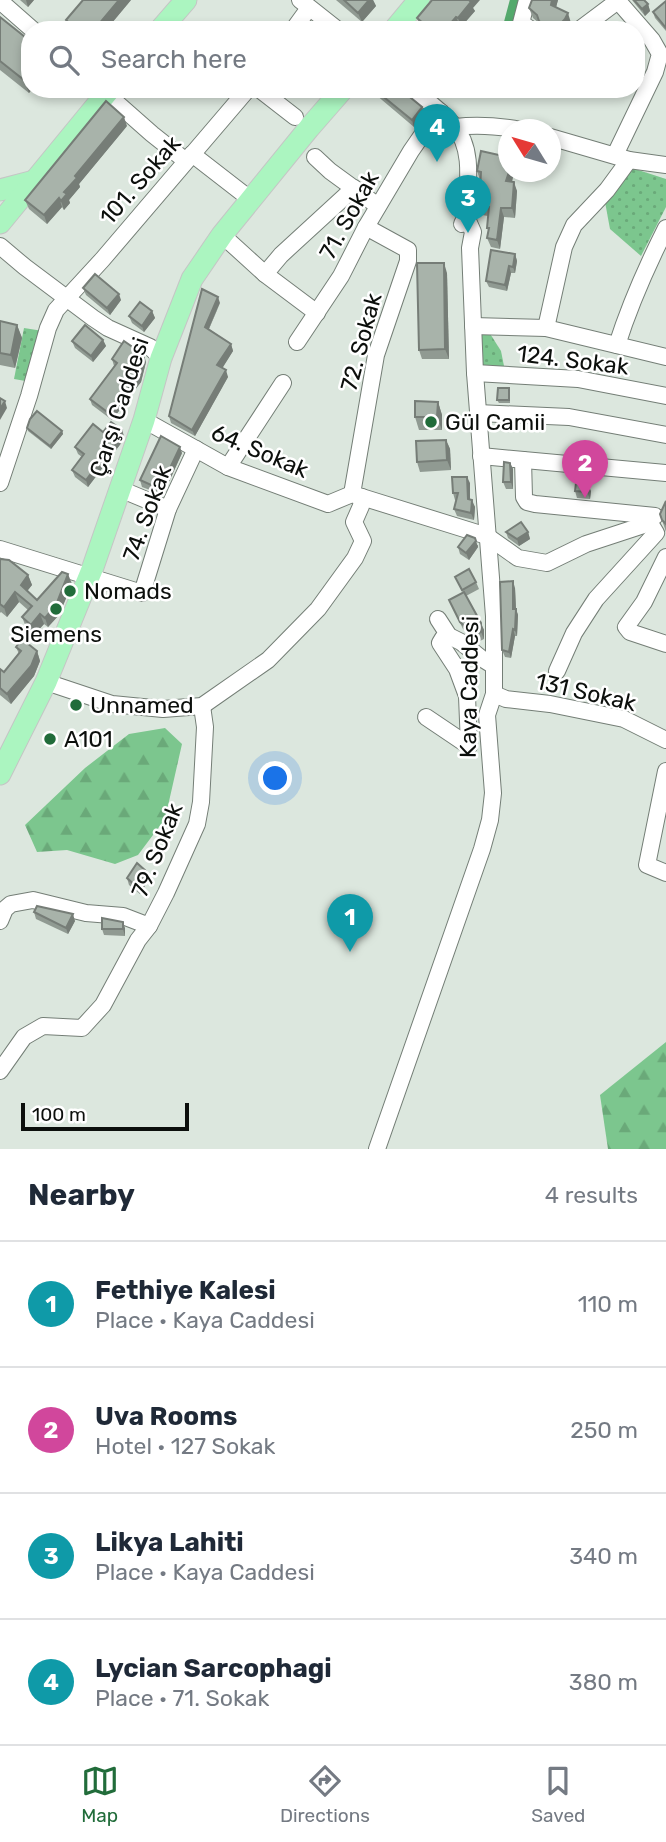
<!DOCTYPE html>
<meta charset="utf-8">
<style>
body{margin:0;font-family:Rubik,sans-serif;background:#f6f6f7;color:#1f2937}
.compass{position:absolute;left:498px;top:119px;width:63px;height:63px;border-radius:50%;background:#fff;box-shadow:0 4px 10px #0003;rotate:307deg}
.scale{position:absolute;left:21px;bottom:18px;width:168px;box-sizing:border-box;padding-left:7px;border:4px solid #0c0f0c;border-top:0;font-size:19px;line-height:24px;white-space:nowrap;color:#0c0f0c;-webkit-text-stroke:5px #fff;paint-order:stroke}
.you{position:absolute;left:276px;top:779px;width:24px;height:24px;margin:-18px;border:5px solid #fff;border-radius:50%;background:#1a73e8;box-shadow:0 0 0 10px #1a73e833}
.badge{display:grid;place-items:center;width:46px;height:46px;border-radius:50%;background:#216c3a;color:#fff;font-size:23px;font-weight:700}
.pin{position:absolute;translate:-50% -58px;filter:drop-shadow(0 2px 4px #0008)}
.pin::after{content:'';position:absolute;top:37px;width:24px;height:21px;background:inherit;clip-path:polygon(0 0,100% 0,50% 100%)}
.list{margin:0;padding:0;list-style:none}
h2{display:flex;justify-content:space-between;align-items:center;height:91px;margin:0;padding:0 28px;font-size:30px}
h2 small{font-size:23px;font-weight:400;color:#747a83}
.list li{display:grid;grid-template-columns:46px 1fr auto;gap:21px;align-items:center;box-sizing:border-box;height:126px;padding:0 28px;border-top:2px solid #e0e1e3}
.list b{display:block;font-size:26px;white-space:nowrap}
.list p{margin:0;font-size:23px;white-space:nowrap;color:#747a83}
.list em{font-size:23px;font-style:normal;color:#747a83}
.icon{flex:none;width:38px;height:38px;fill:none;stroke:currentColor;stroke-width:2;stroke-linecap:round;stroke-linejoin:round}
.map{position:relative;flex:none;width:666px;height:1149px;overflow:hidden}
.search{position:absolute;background:#fff;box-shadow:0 4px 10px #0003;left:21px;right:21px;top:21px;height:77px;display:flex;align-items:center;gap:18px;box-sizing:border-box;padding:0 24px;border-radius:28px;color:#747a83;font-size:26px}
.sheet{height:595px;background:#fff}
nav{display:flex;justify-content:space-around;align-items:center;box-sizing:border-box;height:98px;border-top:2px solid #e0e1e3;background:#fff;font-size:19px;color:#747a83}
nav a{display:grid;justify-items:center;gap:4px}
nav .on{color:#216c3a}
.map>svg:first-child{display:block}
</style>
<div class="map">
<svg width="666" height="1149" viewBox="0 0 666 1149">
<defs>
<pattern id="grass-dots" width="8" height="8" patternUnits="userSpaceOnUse" patternTransform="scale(1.75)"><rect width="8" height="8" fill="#7cc68e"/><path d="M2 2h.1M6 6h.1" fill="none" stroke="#6aa979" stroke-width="1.8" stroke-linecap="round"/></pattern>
<pattern id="forest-firs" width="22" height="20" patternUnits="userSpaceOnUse" patternTransform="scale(1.75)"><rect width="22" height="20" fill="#7cc68e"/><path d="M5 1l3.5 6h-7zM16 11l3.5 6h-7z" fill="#6aa979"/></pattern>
</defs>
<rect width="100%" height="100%" fill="#dce7de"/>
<!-- grass -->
<g fill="url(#grass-dots)">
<polygon points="632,168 666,179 666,207 641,256 610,229 605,202"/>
<polygon points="24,328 43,331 31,382 14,379"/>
<polygon points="489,332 501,351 505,371 482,370 481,334"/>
</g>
<!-- forest -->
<g fill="url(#forest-firs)">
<polygon points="165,728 182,744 165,819 138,855 115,864 67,850 37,852 25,825 85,768 129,734"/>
<polygon points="666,1042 666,1149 608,1149 600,1095"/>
</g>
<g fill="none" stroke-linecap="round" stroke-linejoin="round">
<!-- canal -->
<g stroke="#54a96c" stroke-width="12">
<polyline points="508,30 516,0"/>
<polyline points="491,91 492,89"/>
</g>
<defs>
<g id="minor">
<polyline points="300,0 338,30"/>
<polyline points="527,0 521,23 532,30"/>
<polyline points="0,1 33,30"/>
<polyline points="293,30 309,8"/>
<polyline points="579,30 619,0"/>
<polyline points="101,89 152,134 186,161"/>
<polyline points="259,89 295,117"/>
<path d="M413 89C427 101 443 112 454 126 475 149 467 188 466 216L462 224"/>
<path d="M456 127C478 124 499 126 521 130"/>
<polyline points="550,137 629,160 666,165"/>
<polyline points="192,154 250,199"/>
<polyline points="615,155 655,72 660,54 652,40 618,1"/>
<polyline points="315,157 330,171 378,206"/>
<polyline points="222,235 265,274 317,313"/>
<polyline points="0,246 25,267 93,318 108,328 150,347 161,358"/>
<polyline points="265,274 281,255 354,188"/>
<polyline points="473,326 546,328 666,357"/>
<polyline points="546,328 564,247 574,225 607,190 629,160"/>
<polyline points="297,342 341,276 366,227 411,151 431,122 441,112"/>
<path d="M617 345C630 304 647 266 666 228"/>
<polyline points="475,373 578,379 666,396"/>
<polyline points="478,413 569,417 666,435"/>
<polyline points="144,420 228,467 328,504 352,494 487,536 518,558 547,563 586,544 650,523"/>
<polyline points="481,456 666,473"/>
<polyline points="523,460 524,497 527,502 535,504 655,516"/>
<polyline points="228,467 283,383"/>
<polyline points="0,483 29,396 48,328 56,310 102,260 248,89"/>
<polyline points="120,489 168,509"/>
<polyline points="352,494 376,355 408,261 408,250 366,227"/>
<polyline points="0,549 142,593 168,509 196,449"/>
<polyline points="666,557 644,602 626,627 630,632 666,644"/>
<polyline points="438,619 449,636 461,642 481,658 494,666"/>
<polyline points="449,636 443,638 440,643 457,669 467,696 469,746"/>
<polyline points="557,671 574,633 596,599 656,533 650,523"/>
<polyline points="46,682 112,704 163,709 202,706 268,660 318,609 355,558 363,541 354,522 361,506 362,497"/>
<polyline points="494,694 506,699 550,704 624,719 666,740"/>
<polyline points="426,717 469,746"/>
<polyline points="666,771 647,865 666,873"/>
<polyline points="0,921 5,909 11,904 33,900 86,913 123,916 149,926"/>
<polyline points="0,1071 24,1037 43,1026 82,1028 103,1005 138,940 149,926 166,893 197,824 201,802 205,727 202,706"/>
<polyline points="377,1149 482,849 490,820 493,793 487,715 494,694 494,616 475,373 470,248 473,232 466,216"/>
</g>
<g id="major">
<polyline points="160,30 186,0"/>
<polyline points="394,30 419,0"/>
<polyline points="0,190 34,181"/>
<polyline points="0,223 110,89"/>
<polyline points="0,774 46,682 93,567 144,420 161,358 192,279 222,235 309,128 343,89"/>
</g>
</defs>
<!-- minor casing -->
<use href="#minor" stroke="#747e76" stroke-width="18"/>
<!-- major casing -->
<use href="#major" stroke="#c5c5c5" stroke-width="23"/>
<!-- minor -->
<use href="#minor" stroke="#fff" stroke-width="16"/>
<!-- major -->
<use href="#major" stroke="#abf5c0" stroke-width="21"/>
</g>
<!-- wall -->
<g fill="#909a92">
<polygon points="20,0 34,0 28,7"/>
<polygon points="131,0 106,30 69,30 66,20"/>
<polygon points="336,0 373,0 376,6 362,22"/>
<polygon points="532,0 558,0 556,7 571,23 569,29 568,30 542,30 540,24 533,18 529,8"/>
<polygon points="632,0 644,0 648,4 650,11 645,16"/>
<polygon points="666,2 666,31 655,18 653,12"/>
<polygon points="473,8 475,11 461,27 460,26 456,30 423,30 420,27 417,18"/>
<polygon points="0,17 30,89 32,89 29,93 0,70"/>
<polygon points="369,89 402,89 401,90 425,113 414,127"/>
<polygon points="127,126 79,184 80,187 69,200 70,203 64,210 62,207 47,224 29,209 25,200"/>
<polygon points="477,171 514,172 512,182 517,191 515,218 504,217 500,249 491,247 487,238 489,232 487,228 488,216 482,215 479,206 480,180"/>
<polygon points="515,254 517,261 515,273 511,273 507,291 489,287 486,281"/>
<polygon points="447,273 449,359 422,359 419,350"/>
<polygon points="83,288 121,300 110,315 86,295"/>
<polygon points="220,303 209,329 231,344 233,351 222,368 228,377 195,436 171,423 169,416"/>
<polygon points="152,311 155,318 144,332 132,323 129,316"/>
<polygon points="0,321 17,325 22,338 15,368 0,365"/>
<polygon points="103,340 106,346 93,362 75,348 72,341"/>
<polygon points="112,359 146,362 141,382 112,420 92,405 90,399 114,366"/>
<polygon points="509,388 510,391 510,403 499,403 497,400"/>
<polygon points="438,402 442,415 442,430 419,430 415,417"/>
<polygon points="27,428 62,431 63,434 51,449 28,431"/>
<polygon points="103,432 124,436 122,442 88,487 75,477 72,470 82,457 78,454 75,447"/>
<polygon points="446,440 450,449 451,470 420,472 417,462"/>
<polygon points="182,453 163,495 142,487 140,480"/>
<polygon points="510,463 513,469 513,489 506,489 503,482"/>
<polygon points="470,483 470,499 475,507 474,520 457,516 454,509 456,500 455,500 453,493"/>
<polygon points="575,491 591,491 590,499 577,498"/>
<polygon points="666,501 666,532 662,520"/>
<polygon points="506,532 528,532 530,539 519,546 508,538"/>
<polygon points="478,545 478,547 469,560 460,554 458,547"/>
<polygon points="0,559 28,575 32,585 27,591 37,600 72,584 59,615 48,627 44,624 34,635 26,627 22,617 28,610 19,602 7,617 1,612 0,613"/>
<polygon points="455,577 476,582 479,589 466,596 484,630 484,639 478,642 463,629 449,600 463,593"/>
<polygon points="515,588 516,609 518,615 517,636 515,636 511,658 505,657 502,650"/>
<polygon points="16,647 37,651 40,661 34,676 11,704 0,695 0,669 4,672 19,654"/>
<polygon points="127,878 149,879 140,894 129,885"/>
<polygon points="34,912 75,921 68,934 36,919"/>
<polygon points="125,928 125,936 104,935 102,929"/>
</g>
<!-- shaded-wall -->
<g fill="#767d77">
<polygon points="26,0 34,0 28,7"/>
<polygon points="119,0 131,0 106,30 94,30"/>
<polygon points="369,0 373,0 376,6 362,22 358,13"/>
<polygon points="469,0 480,0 473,8 475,11 461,27 458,18"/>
<polygon points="552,0 558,0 554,15 551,5"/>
<polygon points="648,4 650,11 645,16 642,9"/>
<polygon points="568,13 571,23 569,29 555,30"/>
<polygon points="456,17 460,26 456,30 445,30"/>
<polygon points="30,73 30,89 32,89 29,93 24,80"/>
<polygon points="422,107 425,113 414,127 412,120"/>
<polygon points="124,117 127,126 79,184 80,187 69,200 70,203 64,210 61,201 64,192 75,176"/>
<polygon points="509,172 514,172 510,190 506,181"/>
<polygon points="514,182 517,191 515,218 512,208"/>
<polygon points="59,198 62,207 47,224 44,215"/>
<polygon points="501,208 504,217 500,249 497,240"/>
<polygon points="515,254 517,261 515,273 513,267"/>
<polygon points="444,263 447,273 449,359 445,349"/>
<polygon points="509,266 511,273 507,291 505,285"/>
<polygon points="119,294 121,300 110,315 107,308"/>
<polygon points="218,297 220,303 207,333 205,327"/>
<polygon points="152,311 155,318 144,332 142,326"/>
<polygon points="17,325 22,338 15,368 11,355"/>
<polygon points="103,340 106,346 93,362 91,356"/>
<polygon points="231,344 233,351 220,372 217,365"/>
<polygon points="144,355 146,362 141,382 112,420 110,414"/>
<polygon points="226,370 228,377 195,436 192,430"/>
<polygon points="5,401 7,408 0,420 0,409"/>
<polygon points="438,402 442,415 442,430 437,417"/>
<polygon points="122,430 124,436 122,442 88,487 86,480"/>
<polygon points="62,431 63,434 51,449 50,446"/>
<polygon points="446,440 450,449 451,470 447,460"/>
<polygon points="180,447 182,453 163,495 160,489"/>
<polygon points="510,463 513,469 513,489 511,482"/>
<polygon points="467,477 470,483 470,506 468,499"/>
<polygon points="588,484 591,491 590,499 587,492"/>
<polygon points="472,500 475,507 474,520 471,513"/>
<polygon points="528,532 530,539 519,546 517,539"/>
<polygon points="475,538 478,547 469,560 466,553"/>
<polygon points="68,574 72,584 59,615 48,627 45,618"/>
<polygon points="28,575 32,585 24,595 21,585"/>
<polygon points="513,581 515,588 516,610 516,609 518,615 517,636 515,630"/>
<polygon points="15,592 19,602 7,617 4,607"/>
<polygon points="40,614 44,624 34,635 31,625"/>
<polygon points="481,623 484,630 484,639 481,632"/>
<polygon points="513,629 515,636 511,658 509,652"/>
<polygon points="37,651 40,661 34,676 11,704 7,694"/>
<polygon points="147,872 149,879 140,894 138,888"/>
<polygon points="73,914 75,921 68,934 66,928"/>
<polygon points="123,922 125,928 125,936 123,929"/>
</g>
<!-- building -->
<g fill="#a8b3aa" stroke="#767d77" stroke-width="2">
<polygon points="83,0 119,0 94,30 77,30 66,20"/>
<polygon points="344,0 369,0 358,13"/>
<polygon points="432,0 469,0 471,2 458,18 456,17 445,30 431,30 417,18"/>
<polygon points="532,0 552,0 551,5 568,13 565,19 555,30 550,30 539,21 537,15 529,8"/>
<polygon points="634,0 644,0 648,4 642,9"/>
<polygon points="666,1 666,28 653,12"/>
<polygon points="0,17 30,41 30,73 24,80 0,61"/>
<polygon points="374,89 400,89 422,107 412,120"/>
<polygon points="106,101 124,117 75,176 77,178 64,192 67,194 61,201 59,198 44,215 25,200"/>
<polygon points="481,151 508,157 509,172 506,181 514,182 512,208 501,208 497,240 487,238 489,228 487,228 489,207 479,206 481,172 477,171"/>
<polygon points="491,250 515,254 513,267 509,266 505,285 486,281"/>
<polygon points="417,263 444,263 445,349 419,350"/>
<polygon points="95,274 119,294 107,308 83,288"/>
<polygon points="202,289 218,297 205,327 231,344 217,365 226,370 192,430 169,416"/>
<polygon points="140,302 152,311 142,326 129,316"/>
<polygon points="0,321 17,325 11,355 0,353"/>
<polygon points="85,325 103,340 91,356 72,341"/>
<polygon points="124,341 144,355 138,375 110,414 90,399 117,363 112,359"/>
<polygon points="498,388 509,388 509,400 497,400"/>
<polygon points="0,398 5,401 0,409"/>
<polygon points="415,401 438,402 437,417 415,417"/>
<polygon points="37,411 62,431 50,446 27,428 30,419"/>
<polygon points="111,422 122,430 120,436 86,480 72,470 84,454 75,447 93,424 103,432"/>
<polygon points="161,436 180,447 160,489 140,480"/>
<polygon points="446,440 447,460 417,462 416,441"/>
<polygon points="504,462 510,463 511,482 503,482"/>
<polygon points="452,477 467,477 468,499 472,500 471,513 454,509 458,493 453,493"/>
<polygon points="576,483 588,484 587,492 575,491"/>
<polygon points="666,501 666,524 662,520 660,514"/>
<polygon points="521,522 528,532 517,539 506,532"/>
<polygon points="467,535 475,538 476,541 466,553 458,547"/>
<polygon points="0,559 9,560 28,575 21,585 37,600 62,572 68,574 56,605 45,618 40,614 31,625 22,617 32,606 15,592 4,607 0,604"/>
<polygon points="469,569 476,582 462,590 455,577"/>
<polygon points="513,581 513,609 516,609 515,630 513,629 509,652 502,650 500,582"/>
<polygon points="464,592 481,623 481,632 475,635 460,622 449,600"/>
<polygon points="22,639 37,651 31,666 7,694 0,688 0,669 4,672 21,651 16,647"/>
<polygon points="137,863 147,872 138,888 127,878"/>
<polygon points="37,906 73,914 66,928 34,912"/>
<polygon points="102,918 123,922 123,929 102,929"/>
</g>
<!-- markers -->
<g fill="#216c3a" stroke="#fff" stroke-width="2.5">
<circle cx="431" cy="422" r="7"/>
<circle cx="70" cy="591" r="7"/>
<circle cx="56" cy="609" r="7"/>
<circle cx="76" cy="705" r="7"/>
<circle cx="50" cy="739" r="7"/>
</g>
<g text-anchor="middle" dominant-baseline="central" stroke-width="5" stroke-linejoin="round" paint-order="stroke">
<!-- street labels -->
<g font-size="23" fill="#0c0f0c" stroke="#fff">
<text transform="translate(140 180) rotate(-49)">101. Sokak</text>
<text transform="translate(349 215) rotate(-61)">71. Sokak</text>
<text transform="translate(361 342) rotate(-75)">72. Sokak</text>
<text transform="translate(573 360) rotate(7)">124. Sokak</text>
<text transform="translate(119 407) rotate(-72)">Çarşı Caddesi</text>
<text transform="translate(260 451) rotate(23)">64. Sokak</text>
<text transform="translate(147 513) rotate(-70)">74. Sokak</text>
<text transform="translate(469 687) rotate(-89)">Kaya Caddesi</text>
<text transform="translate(586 692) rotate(13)">131 Sokak</text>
<text transform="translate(157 850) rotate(-68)">79. Sokak</text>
</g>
<!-- poi labels -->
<g font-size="23" fill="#0c0f0c" stroke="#fff" text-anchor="start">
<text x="445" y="422">Gül Camii</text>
<text x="84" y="591">Nomads</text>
<text x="56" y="634" text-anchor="middle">Siemens</text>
<text x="90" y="705">Unnamed</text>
<text x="64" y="739">A101</text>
</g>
</g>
</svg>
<svg class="compass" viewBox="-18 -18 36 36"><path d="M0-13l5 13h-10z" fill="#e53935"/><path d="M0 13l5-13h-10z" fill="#747a83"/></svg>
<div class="scale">100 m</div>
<div class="you"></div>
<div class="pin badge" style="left:350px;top:952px;background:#0f9aa8">1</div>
<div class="pin badge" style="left:585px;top:498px;background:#d1479c">2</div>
<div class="pin badge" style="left:468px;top:233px;background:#0f9aa8">3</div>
<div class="pin badge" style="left:437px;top:162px;background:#0f9aa8">4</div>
<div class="search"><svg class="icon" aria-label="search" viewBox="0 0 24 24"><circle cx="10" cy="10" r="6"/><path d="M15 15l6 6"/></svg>Search here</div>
</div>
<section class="sheet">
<h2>Nearby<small>4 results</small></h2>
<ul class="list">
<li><span class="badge" style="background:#0f9aa8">1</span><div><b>Fethiye Kalesi</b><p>Place · Kaya Caddesi</p></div><em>110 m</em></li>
<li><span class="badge" style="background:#d1479c">2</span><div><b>Uva Rooms</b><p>Hotel · 127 Sokak</p></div><em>250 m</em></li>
<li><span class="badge" style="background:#0f9aa8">3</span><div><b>Likya Lahiti</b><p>Place · Kaya Caddesi</p></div><em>340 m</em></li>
<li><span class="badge" style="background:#0f9aa8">4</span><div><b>Lycian Sarcophagi</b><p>Place · 71. Sokak</p></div><em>380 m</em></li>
</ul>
</section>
<nav>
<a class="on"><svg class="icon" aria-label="map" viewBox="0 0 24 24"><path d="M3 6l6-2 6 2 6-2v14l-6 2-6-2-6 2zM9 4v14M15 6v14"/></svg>Map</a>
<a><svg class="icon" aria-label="directions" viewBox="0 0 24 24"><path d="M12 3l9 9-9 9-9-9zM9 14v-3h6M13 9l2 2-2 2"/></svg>Directions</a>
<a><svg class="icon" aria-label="saved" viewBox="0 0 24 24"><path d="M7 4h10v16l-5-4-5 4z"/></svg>Saved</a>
</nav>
